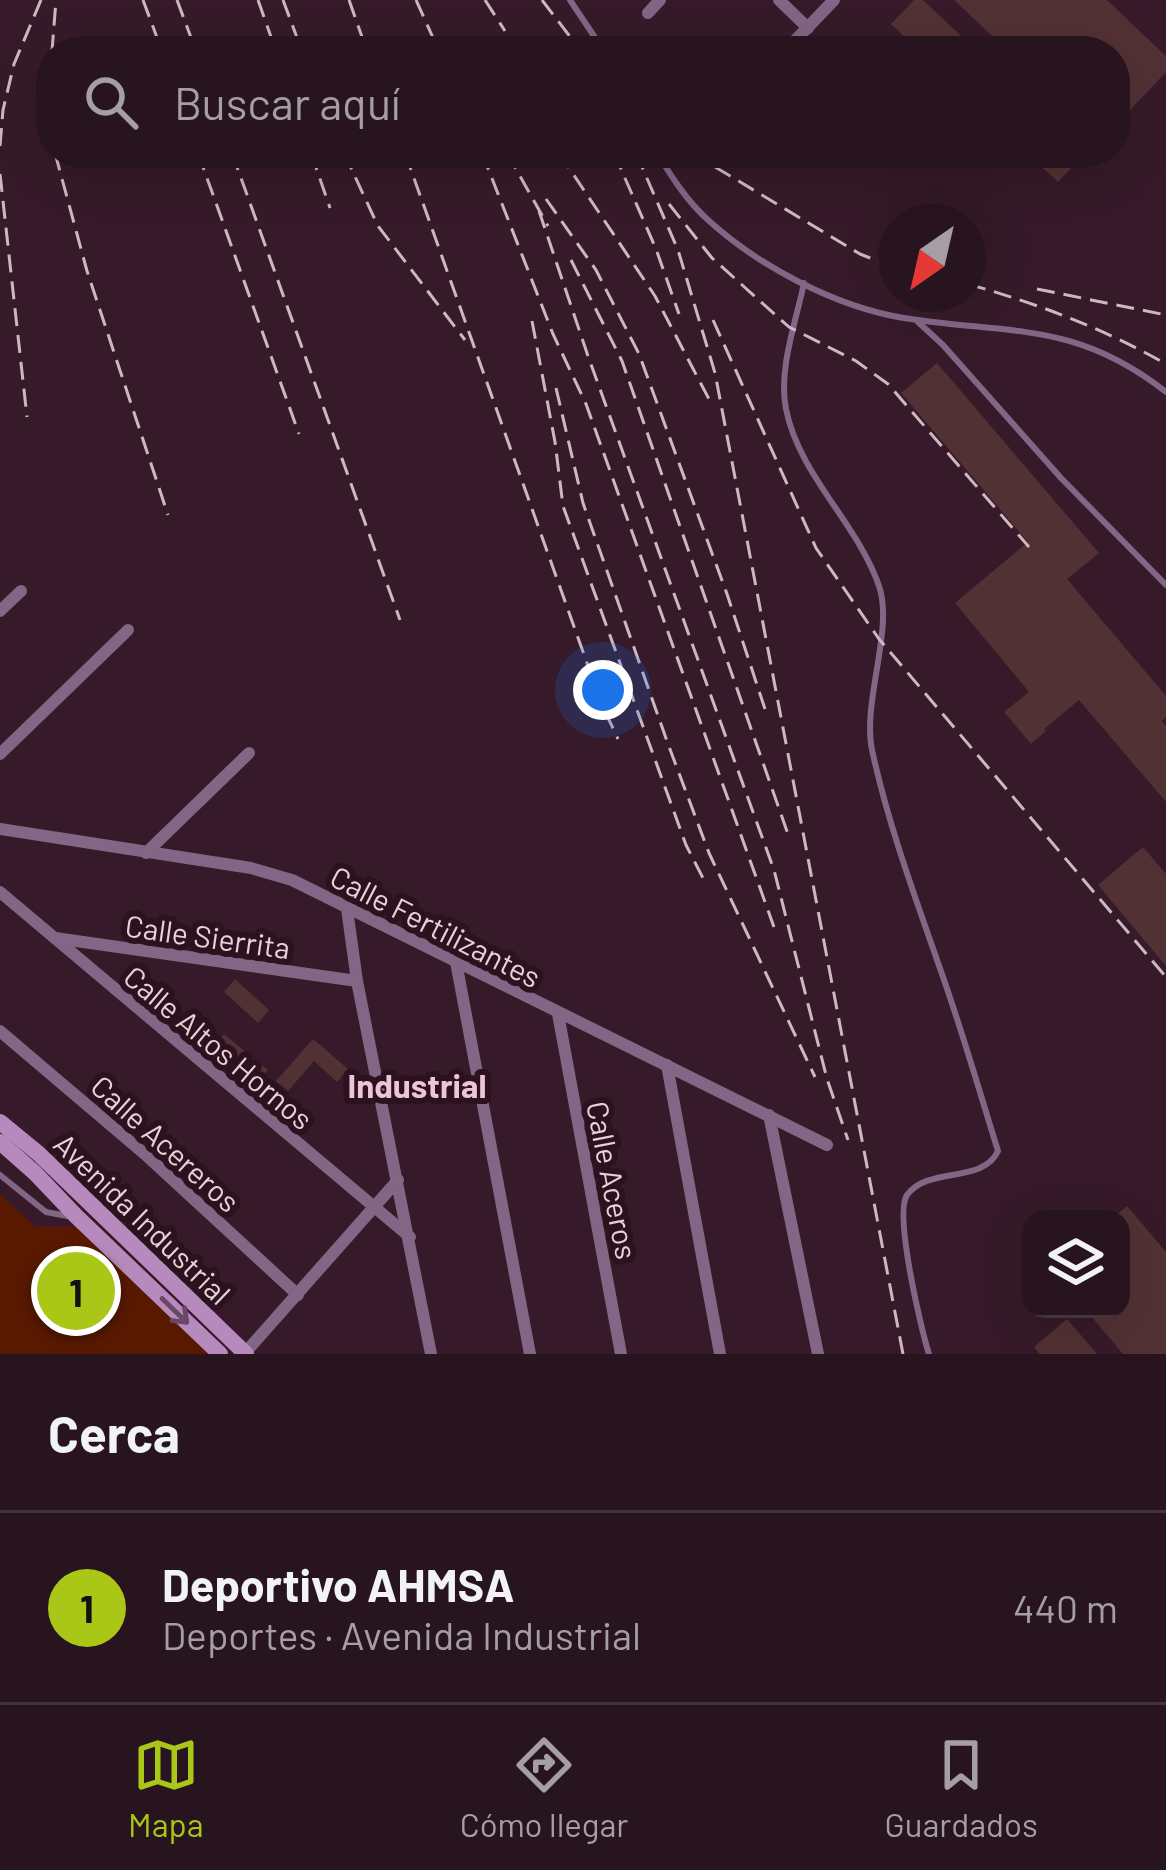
<!DOCTYPE html>
<html lang="es">
<meta charset="utf-8">
<style>
body{margin:0;font-family:Barlow,sans-serif;background:#301d28;color:#f1f3f6}
.controls{position:absolute;right:36px;bottom:36px;display:grid;overflow:hidden;border-radius:24px;box-shadow:0 12px 48px #0002}
.controls button{width:108px;height:108px;display:grid;place-items:center;padding:0;border:0;border-bottom:3px solid #44333d;background:#28141f;color:#f1f3f6;font:60px sans-serif}
.compass{position:absolute;left:878px;top:204px;width:108px;height:108px;border-radius:50%;background:#28141f;box-shadow:0 12px 48px #0002;rotate:214deg}
.you{position:absolute;left:603px;top:690px;width:42px;height:42px;margin:-30px;border:9px solid #fff;border-radius:50%;background:#1a73e8;box-shadow:0 0 0 18px #1a73e833}
.badge{display:grid;place-items:center;width:78px;height:78px;border-radius:50%;background:#aac718;color:#111;font-size:39px;font-weight:700}
.pin{position:absolute;translate:-50% -50%;border:6px solid #fff;box-shadow:0 3px 12px #0006}
.list{margin:0;padding:0;list-style:none}
h2{display:flex;justify-content:space-between;align-items:center;height:156px;margin:0;padding:0 48px;font-size:51px}
h2 small{font-size:39px;font-weight:400;color:#a59ea4}
.list li{display:grid;grid-template-columns:78px 1fr auto;gap:36px;align-items:center;box-sizing:border-box;height:192px;padding:0 48px;border-top:3px solid #44333d}
.list b{display:block;font-size:45px;white-space:nowrap}
.list p{margin:0;font-size:39px;white-space:nowrap;color:#a59ea4}
.list em{font-size:39px;font-style:normal;color:#a59ea4}
.icon{flex:none;width:66px;height:66px;fill:none;stroke:currentColor;stroke-width:2;stroke-linecap:round;stroke-linejoin:round}
.map{position:relative;flex:none;width:1166px;height:1354px;overflow:hidden}
.search{position:absolute;background:#28141f;box-shadow:0 12px 48px #0002;left:36px;right:36px;top:36px;height:132px;display:flex;align-items:center;gap:30px;box-sizing:border-box;padding:0 42px;border-radius:48px;color:#a59ea4;font-size:45px}
.sheet{height:348px;background:#28141f}
nav{display:flex;justify-content:space-around;align-items:center;box-sizing:border-box;height:168px;border-top:3px solid #44333d;background:#28141f;font-size:33px;color:#a59ea4}
nav a{display:grid;justify-items:center;gap:6px}
nav .on{color:#aac718}
.map>svg:first-child{display:block}
</style>
<div class="map">
<svg width="1166" height="1354" viewBox="0 0 1166 1354">
<rect width="100%" height="100%" fill="#361a29"/>
<!-- green -->
<polygon fill="#591900" points="0,1194 36,1227 87,1227 218,1354 0,1354"/>
<!-- building -->
<g fill="#523134">
<polygon points="914,0 923,0 977,51 919,51 891,24"/>
<polygon points="954,0 1107,0 1166,56 1166,72 1115,126 1115,51 1008,51"/>
<polygon points="1027,153 1085,153 1058,182"/>
<polygon points="937,363 1099,553 1067,579 1166,696 1166,717 1162,721 1166,726 1166,802 1079,700 1044,729 1046,731 1031,744 1004,712 1029,692 955,603 1028,542 901,393"/>
<polygon points="1143,847 1166,874 1166,966 1098,885"/>
<polygon points="235,979 269,1010 258,1023 224,992"/>
<polygon points="224,1034 268,1070 258,1083 214,1047"/>
<polygon points="313,1039 348,1069 337,1082 314,1061 288,1091 276,1081"/>
<polygon points="1127,1206 1166,1252 1166,1354 1123,1354 1085,1309 1121,1309 1121,1219 1111,1219"/>
<polygon points="1067,1319 1097,1354 1040,1354 1034,1347"/>
</g>
<g fill="none" stroke-linecap="round" stroke-linejoin="round">
<!-- lane -->
<g stroke="#816685" stroke-width="6">
<polyline points="570,0 604,51"/>
<path d="M657 153C671 176 687 201 707 219 758 266 836 307 904 318 1010 335 1074 320 1166 392"/>
<path d="M804 283C796 322 778 370 786 409 799 475 858 524 879 586 894 629 862 702 872 750 889 828 917 902 943 977 963 1034 980 1093 998 1151 983 1184 928 1166 907 1195 894 1213 921 1330 929 1354"/>
<polyline points="918,322 943,345 1061,478 1166,585"/>
<polyline points="0,1175 46,1212 67,1216"/>
</g>
<!-- street -->
<g stroke="#816685" stroke-width="12">
<polyline points="779,0 808,28"/>
<polyline points="648,13 660,0"/>
<polyline points="785,51 834,0"/>
<polyline points="0,611 21,591"/>
<polyline points="0,754 128,630"/>
<polyline points="0,829 251,868 292,880 827,1145"/>
<polyline points="146,853 249,753"/>
<polyline points="0,892 410,1237"/>
<polyline points="347,909 357,981 431,1354"/>
<polyline points="55,938 357,981"/>
<polyline points="456,962 530,1354"/>
<polyline points="558,1014 621,1354"/>
<polyline points="0,1031 147,1156 298,1295"/>
<polyline points="667,1065 720,1354"/>
<polyline points="769,1115 818,1354"/>
<polyline points="244,1354 398,1180"/>
</g>
<!-- secondary -->
<g stroke="#b68abd" stroke-width="16">
<polyline points="0,1122 39,1154 246,1354"/>
<polyline points="0,1142 35,1173 76,1216 220,1354"/>
</g>
<!-- rail -->
<g stroke="#ccb8c1" stroke-width="3" stroke-dasharray="18 9" stroke-linecap="butt">
<polyline points="143,0 162,51"/>
<polyline points="177,0 196,51"/>
<polyline points="258,0 276,51"/>
<polyline points="283,0 302,51"/>
<polyline points="349,0 367,51"/>
<polyline points="416,0 439,51"/>
<polyline points="485,0 505,31"/>
<polyline points="542,0 581,51"/>
<polyline points="51,133 47,115 56,0"/>
<polyline points="0,146 3,110 14,64 41,0"/>
<polyline points="55,153 87,271 168,515"/>
<polyline points="198,153 299,434"/>
<polyline points="232,153 400,620"/>
<polyline points="311,153 330,208"/>
<polyline points="344,153 378,226 465,340"/>
<polyline points="405,153 602,705 618,739"/>
<polyline points="482,153 553,334 586,404 774,927"/>
<polyline points="507,153 548,226"/>
<polyline points="559,153 655,296 711,403"/>
<polyline points="614,153 656,249 679,314"/>
<polyline points="636,153 678,250 715,373 903,1354"/>
<polyline points="692,153 860,254 896,268"/>
<polyline points="0,174 27,417"/>
<polyline points="546,199 596,270 639,354 727,594 765,709"/>
<polyline points="669,204 712,258 789,327 856,361 888,384 1029,547"/>
<polyline points="539,211 588,356 774,870 827,1079 848,1140"/>
<polyline points="571,260 622,361 789,837"/>
<path d="M968 284C1041 305 1100 327 1166 364"/>
<polyline points="1037,289 1166,315"/>
<polyline points="713,320 816,548 879,639 1166,977"/>
<polyline points="532,321 555,442 563,506 686,845 705,882"/>
<polyline points="556,388 583,503 668,744 709,853 815,1077"/>
</g>
</g>
<!-- one-way arrows -->
<defs><path id="oneway-shaft" d="M-6 0H5M1.5-3L5.5 0L1.5 3" fill="none" stroke-width="1.6" stroke-linecap="round" stroke-linejoin="round" transform="scale(3)"/></defs>
<use stroke="#6a4766" href="#oneway-shaft" transform="translate(175 1311) rotate(44)"/>
<g text-anchor="middle" dominant-baseline="central" stroke-width="12" stroke-linejoin="round" paint-order="stroke">
<!-- street labels -->
<g font-size="30" fill="#e5d2db" stroke="#2c111f">
<text transform="translate(436 926) rotate(27)">Calle Fertilizantes</text>
<text transform="translate(208 936) rotate(8)">Calle Sierrita</text>
<text transform="translate(219 1047) rotate(40)">Calle Altos Hornos</text>
<text transform="translate(166 1143) rotate(42)">Calle Acereros</text>
<text transform="translate(613 1180) rotate(79)">Calle Aceros</text>
<text transform="translate(143 1218) rotate(44)">Avenida Industrial</text>
</g>
<!-- neighbourhood labels -->
<g font-size="33" font-weight="bold" fill="#ecc6d8" stroke="#2c111f">
<text x="417" y="1085">Industrial</text>
</g>
</g>
</svg>
<div class="controls">
<button><svg class="icon" aria-label="layers" viewBox="0 0 24 24"><path d="M12 4l9 5-9 5-9-5zM3 14l9 5 9-5"/></svg></button>
</div>
<svg class="compass" viewBox="-18 -18 36 36"><path d="M0-13l5 13h-10z" fill="#e53935"/><path d="M0 13l5-13h-10z" fill="#a59ea4"/></svg>
<div class="you"></div>
<div class="pin badge" style="left:76px;top:1291px">1</div>
<div class="search"><svg class="icon" aria-label="search" viewBox="0 0 24 24"><circle cx="10" cy="10" r="6"/><path d="M15 15l6 6"/></svg>Buscar aquí</div>
</div>
<section class="sheet">
<h2>Cerca<small></small></h2>
<ul class="list">
<li><span class="badge">1</span><div><b>Deportivo AHMSA</b><p>Deportes · Avenida Industrial</p></div><em>440 m</em></li>
</ul>
</section>
<nav>
<a class="on"><svg class="icon" aria-label="map" viewBox="0 0 24 24"><path d="M3 6l6-2 6 2 6-2v14l-6 2-6-2-6 2zM9 4v14M15 6v14"/></svg>Mapa</a>
<a><svg class="icon" aria-label="directions" viewBox="0 0 24 24"><path d="M12 3l9 9-9 9-9-9zM9 14v-3h6M13 9l2 2-2 2"/></svg>Cómo llegar</a>
<a><svg class="icon" aria-label="saved" viewBox="0 0 24 24"><path d="M7 4h10v16l-5-4-5 4z"/></svg>Guardados</a>
</nav>
